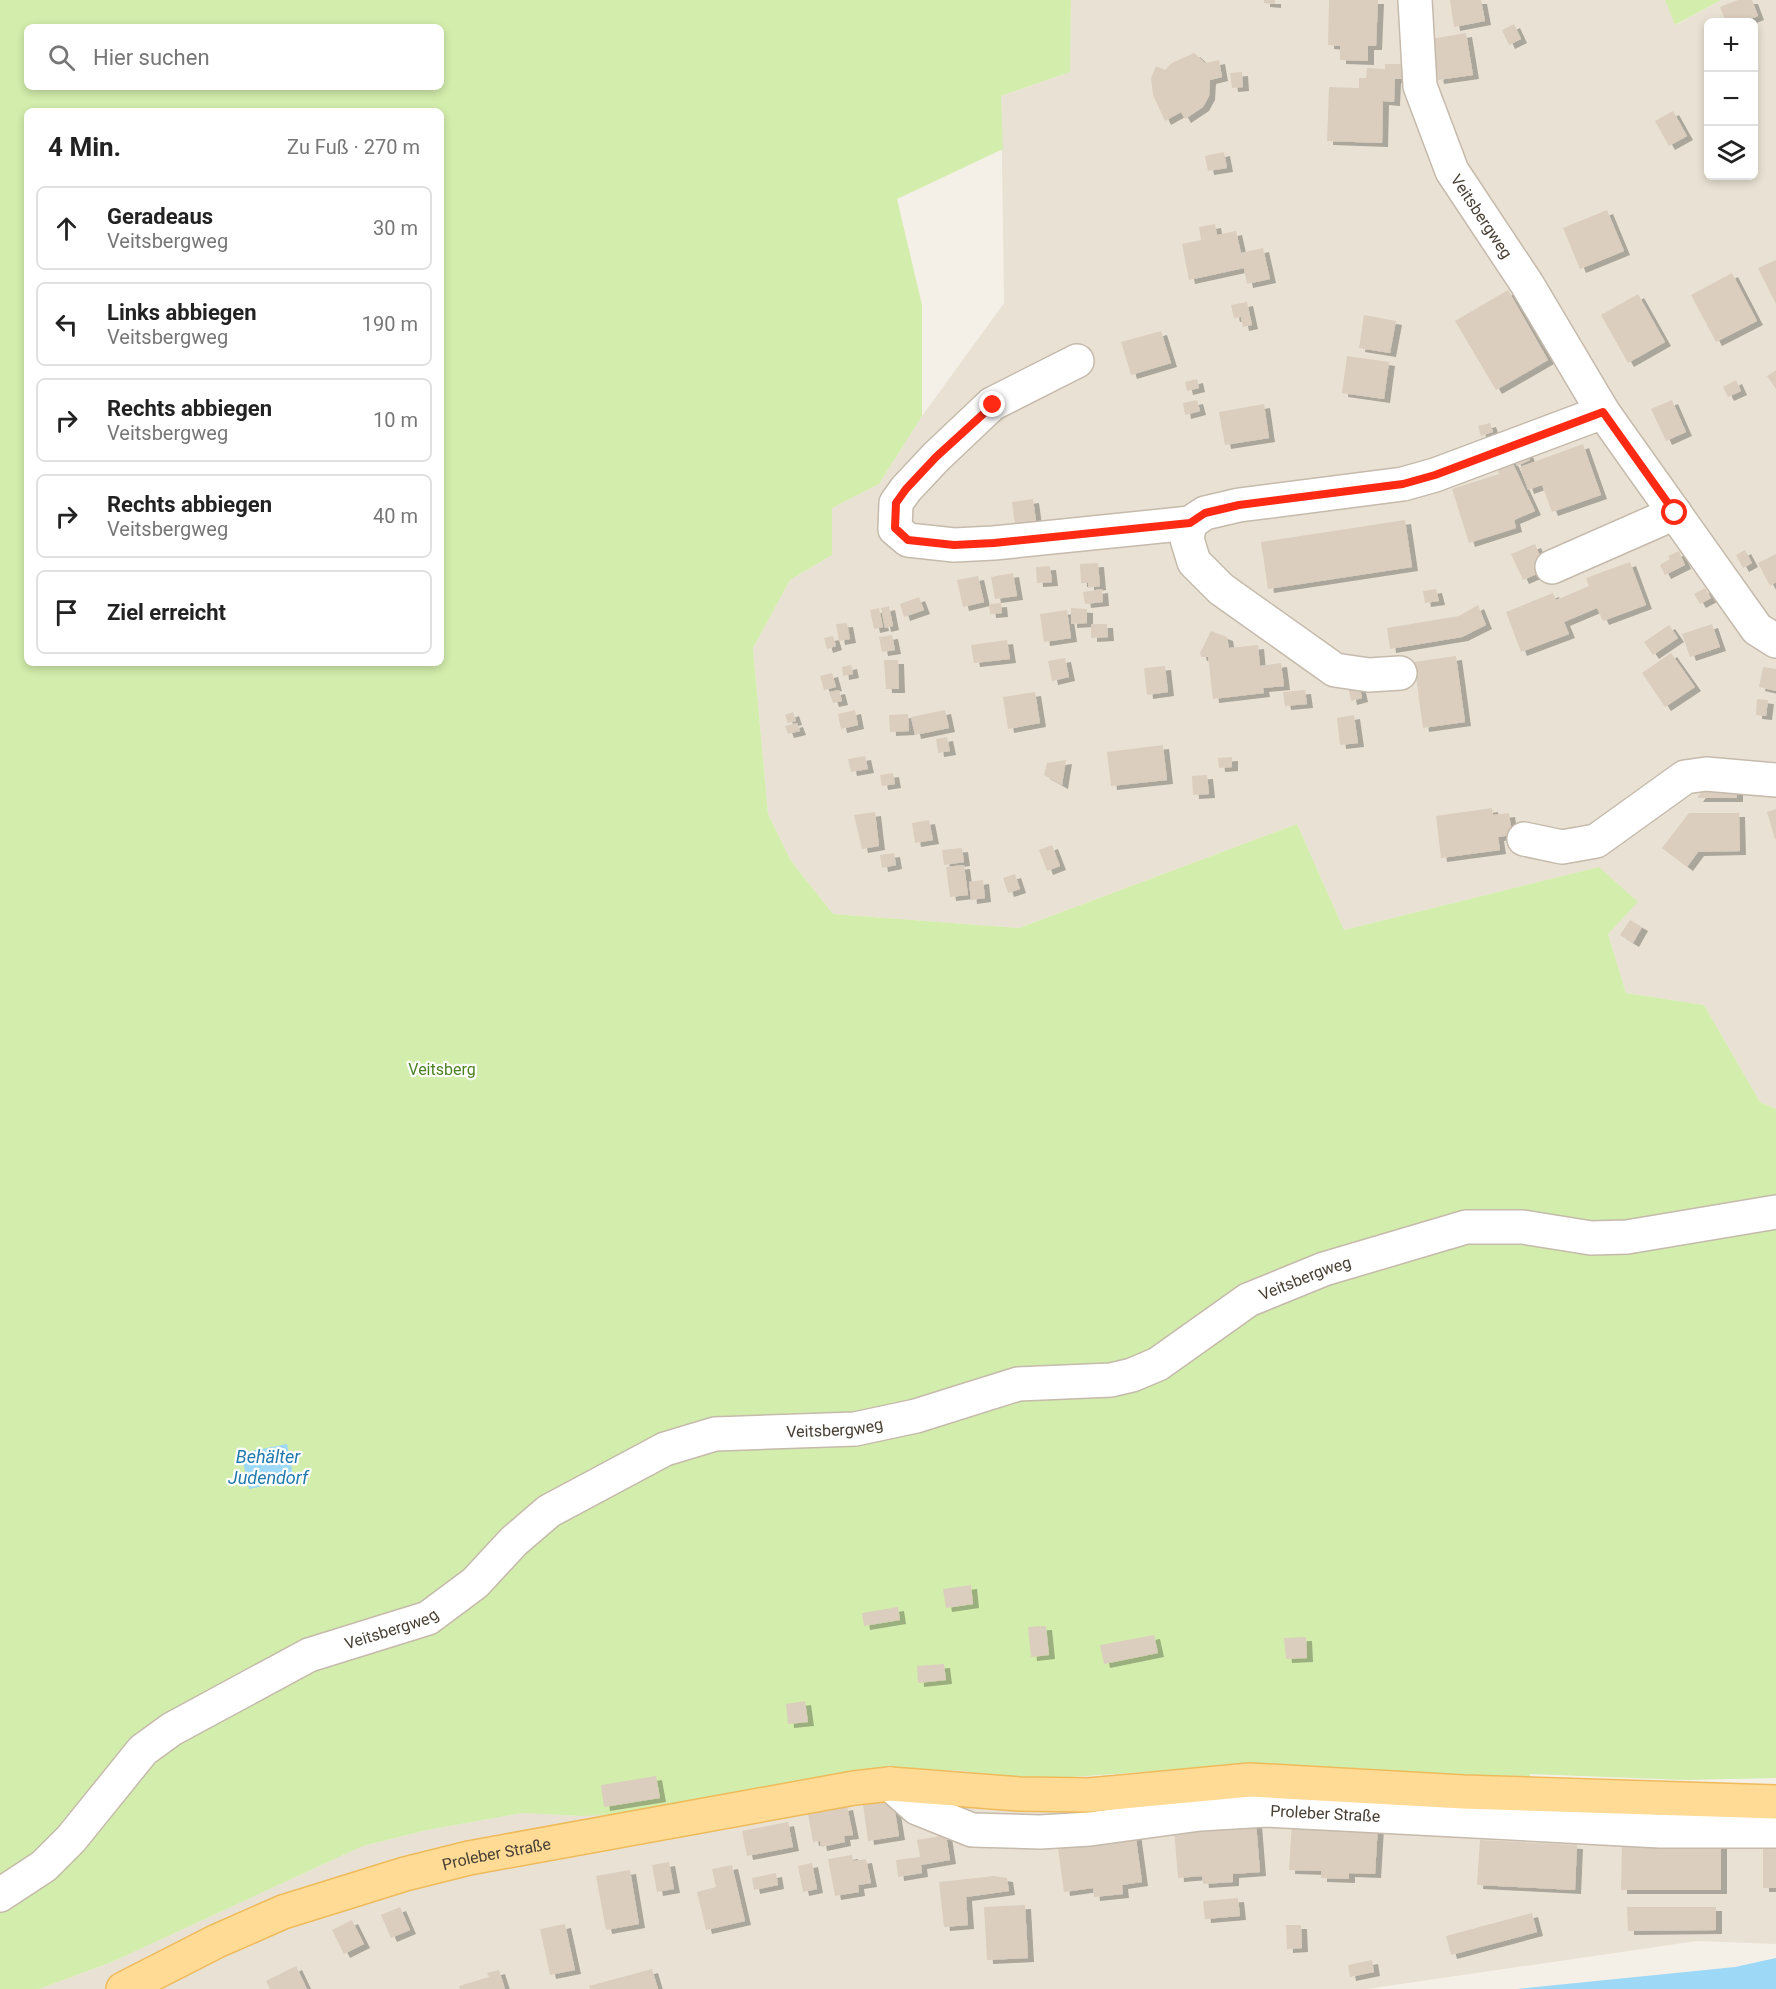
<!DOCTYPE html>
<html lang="de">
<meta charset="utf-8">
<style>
body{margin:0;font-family:Roboto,sans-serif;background:#f6f6f6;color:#222}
.controls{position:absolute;right:18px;top:18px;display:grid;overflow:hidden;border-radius:9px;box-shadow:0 3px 9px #0003}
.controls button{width:54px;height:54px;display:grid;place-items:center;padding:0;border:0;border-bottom:2px solid #e0e0e0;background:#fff;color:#222;font:30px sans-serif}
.stop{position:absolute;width:18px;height:18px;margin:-14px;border:4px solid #ff2a14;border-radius:50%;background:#fff}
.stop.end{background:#ff2a14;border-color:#fff;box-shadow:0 2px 6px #0008}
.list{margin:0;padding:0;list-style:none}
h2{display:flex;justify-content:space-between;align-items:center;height:78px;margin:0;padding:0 24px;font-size:26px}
h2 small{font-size:20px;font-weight:400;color:#767676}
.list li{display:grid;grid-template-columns:39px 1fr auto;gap:18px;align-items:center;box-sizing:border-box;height:84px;margin:0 12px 12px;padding:0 12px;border:2px solid #e0e0e0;border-radius:9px}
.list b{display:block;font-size:22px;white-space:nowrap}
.list p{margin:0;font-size:20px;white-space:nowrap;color:#767676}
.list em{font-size:20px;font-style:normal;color:#767676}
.icon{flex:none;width:33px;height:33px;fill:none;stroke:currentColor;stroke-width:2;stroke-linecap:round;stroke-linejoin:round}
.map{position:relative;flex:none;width:1776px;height:1989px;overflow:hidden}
.search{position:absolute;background:#fff;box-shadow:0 3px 9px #0003;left:24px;top:24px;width:420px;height:66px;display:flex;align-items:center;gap:15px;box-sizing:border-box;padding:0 21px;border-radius:9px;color:#767676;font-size:22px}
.panel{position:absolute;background:#fff;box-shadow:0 3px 9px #0003;left:24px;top:108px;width:420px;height:558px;border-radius:9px}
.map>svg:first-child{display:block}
</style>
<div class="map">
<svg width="1776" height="1989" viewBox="0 0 1776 1989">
<defs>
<filter id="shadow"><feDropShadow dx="6" dy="4" stdDeviation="0" flood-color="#0004"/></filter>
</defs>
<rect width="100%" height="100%" fill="#f5f0e7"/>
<!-- residential -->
<g fill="#e9e2d4" fill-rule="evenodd">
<path d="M1071 0H1665L1676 25 1721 0H1776V1109L1760 1102 1704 1005 1626 993 1608 934 1599 867 1344 930 1297 824 1019 928 833 914 791 861 768 814 753 648 790 580 832 555V508L879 484 922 416 1004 303 1001 96 1070 72ZM1708 22H1754V176H1708Z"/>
<polygon points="1256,1766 1530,1779 1776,1817 1776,1944 1697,1941 1367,1989 39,1989 112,1962 363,1846 427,1830 522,1813 582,1816 695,1786 857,1767 966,1771 991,1777 1058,1778 1129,1774 1199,1767"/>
</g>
<!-- green -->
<g fill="#d3edac" fill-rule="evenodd">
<path d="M0 0H1071L1070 72 1001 96 1003 149 897 199 922 305V416L879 484 832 508V555L790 580 753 648 768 814 791 861 833 914 1019 928 1297 824 1344 930 1599 867 1638 902 1608 934 1626 993 1704 1005 1760 1102 1776 1109V1778L1685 1780 1530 1774V1779L1320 1767 1225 1766 1058 1778 991 1777 966 1771 916 1769 816 1781 815 1777 797 1780 798 1784 621 1814 582 1816 522 1813 427 1830 363 1846 112 1962 39 1989H0ZM27 27H441V87H27ZM27 111H441V663H27Z"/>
<polygon points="1665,0 1721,0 1675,25"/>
</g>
<!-- water -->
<g fill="#9dd8f7">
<polygon points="287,1444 294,1480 249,1489 241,1453"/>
<polygon points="1776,1958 1776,1989 1517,1989 1735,1967"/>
</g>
<!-- building -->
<g fill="#dbcebe" filter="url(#shadow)">
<polygon points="1264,0 1275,0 1275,4 1264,3"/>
<polygon points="1329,0 1378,0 1376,46 1368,46 1368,61 1340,60 1340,46 1328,45"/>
<polygon points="1450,0 1481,0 1485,21 1454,27"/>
<polygon points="1738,0 1752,0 1758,16 1748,20 1750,22 1726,22 1720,7"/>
<polygon points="1514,24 1521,39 1509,45 1502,30"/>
<polygon points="1466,33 1473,75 1438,80 1431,39"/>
<polygon points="1194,53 1205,63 1219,60 1222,77 1210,80 1209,96 1203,107 1185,119 1181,112 1165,121 1153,95 1151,78 1156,66 1165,70 1172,63"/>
<polygon points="1385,64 1406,64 1405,79 1395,79 1394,102 1383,101 1382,143 1327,141 1329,87 1359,88 1359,78 1366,78 1367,68 1385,69"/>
<polygon points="1242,72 1243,87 1232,88 1230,73"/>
<polygon points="1673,111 1687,136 1669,146 1655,121"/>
<polygon points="1224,152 1227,168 1208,171 1205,156"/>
<polygon points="1607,210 1624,251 1580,269 1563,228"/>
<polygon points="1215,224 1217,235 1236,231 1241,253 1263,248 1270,279 1247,284 1244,268 1189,280 1182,244 1201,240 1199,227"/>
<polygon points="1776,260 1776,304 1758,268"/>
<polygon points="1732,273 1757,321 1716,342 1691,295"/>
<polygon points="1508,290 1548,360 1496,390 1455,321"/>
<polygon points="1638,294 1665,342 1628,363 1601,315"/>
<polygon points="1247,302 1252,325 1243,327 1241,317 1234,318 1231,305"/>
<polygon points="1364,315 1396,321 1390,353 1359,348"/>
<polygon points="1161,331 1171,363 1131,375 1121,342"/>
<polygon points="1347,356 1389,362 1384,399 1342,393"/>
<polygon points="1776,370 1776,389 1767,376"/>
<polygon points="1197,379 1199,388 1187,391 1185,382"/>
<polygon points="1736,380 1741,391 1728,397 1723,387"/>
<polygon points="1197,400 1200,411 1185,415 1183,403"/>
<polygon points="1672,400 1686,432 1666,441 1651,409"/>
<polygon points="1264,404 1269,438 1225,445 1219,412"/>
<polygon points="1490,423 1493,432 1481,436 1478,426"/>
<polygon points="1583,444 1601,495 1552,512 1542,485 1528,490 1520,467"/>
<polygon points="1525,449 1530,460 1517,466 1512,455"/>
<polygon points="1509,455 1535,511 1514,520 1516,528 1469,543 1452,489 1499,474 1494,460"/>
<polygon points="1033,499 1036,521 1015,524 1012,502"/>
<polygon points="1405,520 1412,567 1268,589 1261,542"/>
<polygon points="1535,544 1546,570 1523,580 1511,554"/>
<polygon points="1745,550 1752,563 1743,568 1736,555"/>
<polygon points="1679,551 1685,565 1665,575 1660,565 1670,559 1668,556"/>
<polygon points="1776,554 1776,582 1770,586 1758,563"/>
<polygon points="1630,562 1646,605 1603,621 1597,608 1564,622 1569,634 1521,652 1506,612 1553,593 1556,600 1589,586 1586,578"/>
<polygon points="1098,563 1100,586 1088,588 1088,583 1081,583 1080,564"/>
<polygon points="1050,566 1052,582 1037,583 1036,567"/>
<polygon points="1013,573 1017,596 995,599 991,577"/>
<polygon points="978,576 984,602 963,607 957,580"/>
<polygon points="1705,588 1711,598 1700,604 1694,594"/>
<polygon points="1102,589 1103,602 1085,604 1083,592"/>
<polygon points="1436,589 1439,601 1425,603 1423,591"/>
<polygon points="919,597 924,610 904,617 900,604"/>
<polygon points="1001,603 1002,613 990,614 989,604"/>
<polygon points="1478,605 1486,625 1462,637 1390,649 1387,628 1459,616"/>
<polygon points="889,606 893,626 885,628 881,608"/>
<polygon points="879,608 883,627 874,629 870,610"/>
<polygon points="1071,608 1087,609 1087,623 1071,624"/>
<polygon points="1067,610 1071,638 1044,642 1040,614"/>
<polygon points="847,623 850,639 839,641 836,624"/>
<polygon points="1091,624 1107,624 1108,637 1091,638"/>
<polygon points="1712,624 1720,647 1690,657 1682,634"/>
<polygon points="1669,625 1678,638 1653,655 1644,642"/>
<polygon points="1211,631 1227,637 1229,648 1258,645 1260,666 1281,663 1284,686 1263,688 1264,693 1213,699 1208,657 1201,657 1200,653"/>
<polygon points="892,635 895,650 882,652 879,637"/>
<polygon points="833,636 836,646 827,649 824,638"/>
<polygon points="1007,640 1010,659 974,663 971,645"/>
<polygon points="1671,653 1695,687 1665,707 1642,673"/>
<polygon points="1456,656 1465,722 1423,728 1414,662"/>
<polygon points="1065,658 1069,677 1052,681 1048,661"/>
<polygon points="884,660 898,660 899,689 886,689"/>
<polygon points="851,665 853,674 843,676 842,667"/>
<polygon points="1165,666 1168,692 1147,695 1144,668"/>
<polygon points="1763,667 1776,669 1776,691 1759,687"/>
<polygon points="832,673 836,687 824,690 820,676"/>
<polygon points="1359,684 1362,698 1351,701 1348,686"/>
<polygon points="839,690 842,701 833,703 829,692"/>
<polygon points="1305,690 1307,704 1285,706 1283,692"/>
<polygon points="1035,692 1040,723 1008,729 1003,697"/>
<polygon points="1757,699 1768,700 1766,716 1756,715"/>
<polygon points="855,710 858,725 841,729 838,714"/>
<polygon points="945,710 949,728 915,735 911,717"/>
<polygon points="793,712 796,721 788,723 785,715"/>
<polygon points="908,714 909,731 890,732 889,715"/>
<polygon points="1354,715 1358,743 1340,745 1337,718"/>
<polygon points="797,723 800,731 788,734 785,726"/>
<polygon points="947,737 950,751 938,753 936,739"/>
<polygon points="1163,745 1167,780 1111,786 1107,752"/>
<polygon points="865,756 868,769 851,772 848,759"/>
<polygon points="1232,757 1232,767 1219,768 1218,758"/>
<polygon points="1066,760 1062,785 1044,775 1047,763"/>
<polygon points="893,773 895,784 882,786 880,775"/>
<polygon points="1207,775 1209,794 1193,795 1192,776"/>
<polygon points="1707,783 1737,783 1737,798 1697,798"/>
<polygon points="1492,808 1493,815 1509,813 1512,835 1498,837 1500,850 1441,858 1436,816"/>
<polygon points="1776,809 1776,839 1775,839 1767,812"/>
<polygon points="875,812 879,846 862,849 854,815"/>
<polygon points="1689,813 1739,813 1740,851 1698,852 1687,867 1662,848"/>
<polygon points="929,820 933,840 915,843 912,823"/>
<polygon points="1052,845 1060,866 1047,871 1039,850"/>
<polygon points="962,848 964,862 944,865 942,850"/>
<polygon points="894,853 896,865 882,868 880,855"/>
<polygon points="964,865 968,895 950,897 946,867"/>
<polygon points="1015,874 1020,889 1008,893 1003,878"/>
<polygon points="983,880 985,898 971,900 969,882"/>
<polygon points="1630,920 1642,927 1633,943 1620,935"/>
<polygon points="971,1585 973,1604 946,1608 943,1589"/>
<polygon points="898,1607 900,1620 864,1626 862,1613"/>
<polygon points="1046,1626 1049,1655 1031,1657 1028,1627"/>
<polygon points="1154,1635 1158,1653 1104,1664 1100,1645"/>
<polygon points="1306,1637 1307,1658 1286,1659 1284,1638"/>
<polygon points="944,1664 946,1680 918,1683 917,1666"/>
<polygon points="805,1701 808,1722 788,1724 786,1704"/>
<polygon points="656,1776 660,1798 604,1807 601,1785"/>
<polygon points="893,1799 899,1836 868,1841 863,1804"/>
<polygon points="847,1806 853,1835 844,1836 845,1842 821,1847 820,1841 813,1842 808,1814"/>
<polygon points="1292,1821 1378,1825 1375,1874 1349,1873 1349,1879 1321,1878 1321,1871 1289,1870"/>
<polygon points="788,1822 793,1847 747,1856 742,1831"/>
<polygon points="1256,1822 1260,1872 1233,1874 1233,1882 1203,1884 1202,1876 1178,1878 1174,1828"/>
<polygon points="1135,1831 1142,1882 1122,1885 1123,1894 1094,1897 1093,1888 1064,1892 1057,1841"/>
<polygon points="946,1835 950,1860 921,1865 922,1873 898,1877 896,1860 920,1857 917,1840"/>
<polygon points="1480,1840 1577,1845 1575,1890 1477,1885"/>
<polygon points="1622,1845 1721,1845 1721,1890 1621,1890"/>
<rect x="1763" y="1847" width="13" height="41"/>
<polygon points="852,1855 853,1861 866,1859 871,1883 858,1885 859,1892 835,1896 828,1859"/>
<polygon points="669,1862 674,1889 657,1892 652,1865"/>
<polygon points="812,1863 817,1889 803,1892 798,1866"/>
<polygon points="732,1865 745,1921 706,1930 697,1892 716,1887 712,1869"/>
<polygon points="630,1870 639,1924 606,1930 596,1876"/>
<polygon points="776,1873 778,1885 754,1890 752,1878"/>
<polygon points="994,1876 1007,1878 1009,1891 966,1897 968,1925 944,1927 939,1882"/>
<polygon points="1238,1898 1240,1916 1205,1919 1203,1901"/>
<polygon points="1025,1905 1028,1958 987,1960 984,1907"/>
<polygon points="400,1907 410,1930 391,1938 381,1915"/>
<polygon points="1627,1907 1716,1907 1716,1930 1628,1931"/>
<polygon points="1532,1913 1537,1932 1451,1955 1446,1936"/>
<polygon points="352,1920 364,1944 344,1954 332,1930"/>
<polygon points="565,1924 575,1970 550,1975 540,1929"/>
<polygon points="1286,1925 1301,1925 1302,1948 1287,1949"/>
<polygon points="1372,1960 1374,1972 1350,1977 1348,1965"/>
<polygon points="296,1966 307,1989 270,1989 266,1981"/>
<polygon points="652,1969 658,1989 590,1989 589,1986"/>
<polygon points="499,1970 505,1989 460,1989 459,1986 489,1977 487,1973"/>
</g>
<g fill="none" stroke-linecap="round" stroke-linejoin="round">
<defs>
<g id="minor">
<path id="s1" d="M1415 0 1420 86 1452 171 1527 284 1603 412 1757 629 1776 641"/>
<polyline points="1077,361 992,404 936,457 906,489 896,503 895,529 908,540 954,545 994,543 1190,523 1205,513 1239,505 1403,484 1435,475 1603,412"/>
<polyline points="1190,523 1187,539 1194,562 1221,589 1335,670 1369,675 1400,673"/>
<polyline points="1552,567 1675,513"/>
<polyline points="1524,839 1562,847 1596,841 1685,777 1706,774 1776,780"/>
<path id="s2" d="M890 1784 917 1808 972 1830 1040 1832 1090 1829 1200 1814 1267 1810 1660 1831H1776"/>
<path id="s3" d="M0 1895 44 1866 71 1839 143 1750 172 1729 309 1655 428 1618 475 1583 514 1541 549 1511 665 1449 715 1434 855 1429 916 1416 1018 1384 1111 1380 1132 1375 1158 1364 1248 1300 1324 1269 1466 1227H1523L1591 1238 1627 1237 1776 1212"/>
</g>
<g id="major">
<path id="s4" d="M123 1989 217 1941 283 1912 405 1874 469 1858 854 1788 890 1784 1019 1794 1090 1795 1250 1780 1463 1792 1776 1802"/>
</g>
</defs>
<!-- minor casing -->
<use href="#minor" stroke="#c5baab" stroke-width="36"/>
<!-- major casing -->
<use href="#major" stroke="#efba5a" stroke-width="36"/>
<!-- minor -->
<use href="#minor" stroke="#fff" stroke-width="33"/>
<!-- major -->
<use href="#major" stroke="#ffdb96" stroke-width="33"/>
</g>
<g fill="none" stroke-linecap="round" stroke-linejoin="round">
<!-- route -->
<polyline stroke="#ff2a14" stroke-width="8" points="993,405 936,457 906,489 896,503 895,528 908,540 954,545 994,543 1190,523 1205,513 1239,505 1403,484 1435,475 1603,412 1675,513"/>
</g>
<g text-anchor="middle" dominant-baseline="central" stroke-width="4.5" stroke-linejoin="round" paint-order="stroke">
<!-- street labels -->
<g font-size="16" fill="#494035" stroke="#fff">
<text stroke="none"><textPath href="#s1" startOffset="231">Veitsbergweg</textPath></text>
<text stroke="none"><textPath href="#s3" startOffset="1491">Veitsbergweg</textPath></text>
<text stroke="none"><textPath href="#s3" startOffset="987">Veitsbergweg</textPath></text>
<text stroke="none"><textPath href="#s3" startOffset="483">Veitsbergweg</textPath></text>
<text stroke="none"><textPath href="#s2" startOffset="450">Proleber Straße</textPath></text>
<text stroke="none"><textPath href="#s4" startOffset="399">Proleber Straße</textPath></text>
</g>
<!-- park labels -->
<g font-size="16" fill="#4b8122" stroke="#fff">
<text x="442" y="1069">Veitsberg</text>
</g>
<!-- water labels -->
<g font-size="18" font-style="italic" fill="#217aae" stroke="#fff">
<text x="268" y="1456">Behälter<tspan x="268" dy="21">Judendorf</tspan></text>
</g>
</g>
</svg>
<div class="controls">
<button>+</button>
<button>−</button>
<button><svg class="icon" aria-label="layers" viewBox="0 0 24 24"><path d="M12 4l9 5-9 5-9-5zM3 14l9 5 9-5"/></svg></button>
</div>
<div class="stop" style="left:1675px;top:513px"></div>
<div class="stop end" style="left:993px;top:405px"></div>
<div class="search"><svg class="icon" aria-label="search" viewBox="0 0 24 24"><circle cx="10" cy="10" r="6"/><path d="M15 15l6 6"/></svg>Hier suchen</div>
<section class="panel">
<h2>4 Min.<small>Zu Fuß · 270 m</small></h2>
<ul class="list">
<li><svg class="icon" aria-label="ahead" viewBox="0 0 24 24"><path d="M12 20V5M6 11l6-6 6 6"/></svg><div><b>Geradeaus</b><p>Veitsbergweg</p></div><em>30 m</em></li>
<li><svg class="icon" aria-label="left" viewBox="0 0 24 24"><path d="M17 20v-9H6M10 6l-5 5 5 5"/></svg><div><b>Links abbiegen</b><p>Veitsbergweg</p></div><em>190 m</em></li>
<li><svg class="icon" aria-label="right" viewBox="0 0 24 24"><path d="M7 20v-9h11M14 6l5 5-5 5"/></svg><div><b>Rechts abbiegen</b><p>Veitsbergweg</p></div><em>10 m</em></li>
<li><svg class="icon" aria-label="right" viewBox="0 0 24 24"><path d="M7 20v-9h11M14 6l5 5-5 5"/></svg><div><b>Rechts abbiegen</b><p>Veitsbergweg</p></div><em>40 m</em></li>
<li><svg class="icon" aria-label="arrive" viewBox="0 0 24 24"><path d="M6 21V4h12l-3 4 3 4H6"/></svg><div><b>Ziel erreicht</b></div></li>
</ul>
</section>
</div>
